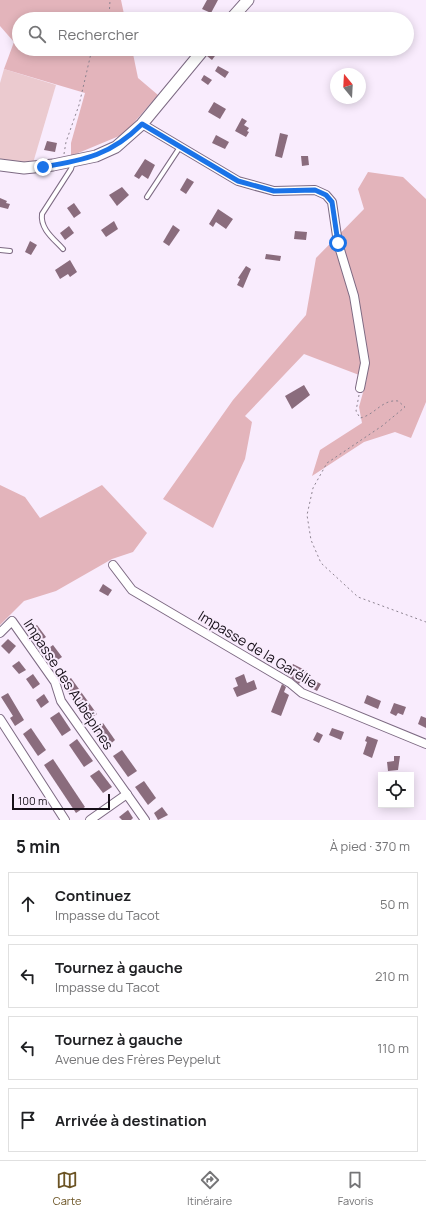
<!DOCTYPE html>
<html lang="fr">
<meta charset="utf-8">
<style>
body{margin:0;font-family:Manrope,sans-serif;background:#f2f2f2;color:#202124}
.controls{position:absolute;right:12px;bottom:12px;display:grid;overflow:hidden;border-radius:0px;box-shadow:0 2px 10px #0003}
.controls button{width:36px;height:36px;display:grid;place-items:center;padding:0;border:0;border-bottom:1px solid #e0e0e0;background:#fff;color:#202124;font:20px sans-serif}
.compass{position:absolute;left:330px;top:68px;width:36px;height:36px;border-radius:50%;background:#fff;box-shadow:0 2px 10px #0003;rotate:342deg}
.scale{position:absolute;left:12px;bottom:10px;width:98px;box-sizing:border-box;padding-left:4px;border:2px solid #160f18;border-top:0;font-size:11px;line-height:14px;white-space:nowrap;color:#160f18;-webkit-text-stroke:3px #f9ecfd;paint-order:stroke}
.stop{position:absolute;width:12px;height:12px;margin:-9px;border:3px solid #1a73e8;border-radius:50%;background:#fff}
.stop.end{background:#1a73e8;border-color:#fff;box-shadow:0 1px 4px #0008}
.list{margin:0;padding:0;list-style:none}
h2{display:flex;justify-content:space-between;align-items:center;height:52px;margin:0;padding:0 16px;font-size:17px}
h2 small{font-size:13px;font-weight:400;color:#757577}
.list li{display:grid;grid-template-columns:26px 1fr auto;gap:12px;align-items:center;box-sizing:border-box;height:64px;margin:0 8px 8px;padding:0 8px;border:1px solid #e0e0e0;border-radius:0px}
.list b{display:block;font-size:15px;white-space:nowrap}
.list p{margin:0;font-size:13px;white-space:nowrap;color:#757577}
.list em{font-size:13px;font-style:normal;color:#757577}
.icon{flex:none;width:22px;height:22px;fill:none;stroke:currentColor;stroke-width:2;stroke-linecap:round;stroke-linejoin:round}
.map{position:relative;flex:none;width:426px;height:820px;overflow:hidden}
.search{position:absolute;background:#fff;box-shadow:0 2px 10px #0003;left:12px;right:12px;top:12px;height:44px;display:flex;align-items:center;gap:10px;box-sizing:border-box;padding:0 14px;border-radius:22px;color:#757577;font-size:15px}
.sheet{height:340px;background:#fff}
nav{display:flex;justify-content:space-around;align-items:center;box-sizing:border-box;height:56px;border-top:1px solid #e0e0e0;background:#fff;font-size:11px;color:#757577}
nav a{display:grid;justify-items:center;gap:2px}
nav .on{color:#6b5323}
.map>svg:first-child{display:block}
</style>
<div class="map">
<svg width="426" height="820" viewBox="0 0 426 820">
<rect width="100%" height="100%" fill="#f9ecfd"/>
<!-- green -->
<polygon fill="#ebcacf" points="4,69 56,85 33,163 18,163 0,159 0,83"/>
<!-- forest -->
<g fill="#e3b4bb">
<polygon points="0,0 121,0 125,19 19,19 19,49 132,49 138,78 158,95 124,134 71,156 71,143 85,93 4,69 14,42 0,26"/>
<polygon points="368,172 403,177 426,199 426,402 411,438 395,432 364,442 312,476 320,450 362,423 359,407 367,378 304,354 245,416 252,422 245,459 213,528 163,499 233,400 306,315 316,258 364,209 358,189"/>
<polygon points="0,485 25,497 40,518 102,485 147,533 133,552 112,559 56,591 24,601 0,625"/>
</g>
<!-- building -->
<g fill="#8a6c7d">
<polygon points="207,0 218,0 211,13 202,9"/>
<polygon points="211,49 220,49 212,60 207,56"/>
<polygon points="218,66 229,72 225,78 215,71"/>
<polygon points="204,75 212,80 208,85 201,80"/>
<polygon points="214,102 226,109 220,119 208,112"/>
<polygon points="242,118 247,121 244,125 249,128 247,131 249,132 246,137 235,131"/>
<polygon points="280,133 288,135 282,158 275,156"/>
<polygon points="216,135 229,142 225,149 212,143"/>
<polygon points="47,141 57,143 55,152 44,150"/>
<polygon points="301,156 308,156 309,165 302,166"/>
<polygon points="145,159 155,165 148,179 142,175 139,179 134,176"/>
<polygon points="187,178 194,182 186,194 180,190"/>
<polygon points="122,187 129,195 117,206 109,195"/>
<polygon points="0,198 7,201 6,203 10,204 8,209 0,207"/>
<polygon points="74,203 81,213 74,218 67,208"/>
<polygon points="218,209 233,219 226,229 216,222 213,227 209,224"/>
<polygon points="114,221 118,229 106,237 101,230"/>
<polygon points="173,225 180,230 169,246 163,242"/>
<polygon points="69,226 74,233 65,240 60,233"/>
<polygon points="295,231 307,232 306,240 294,239"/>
<polygon points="30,241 37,245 31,255 25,252"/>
<polygon points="266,254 281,256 280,261 265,259"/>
<polygon points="70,260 77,272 70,277 68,274 60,279 55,270"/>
<polygon points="246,266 251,269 243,288 237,285 240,279 238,278"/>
<polygon points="304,385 310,395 292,409 285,396"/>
<polygon points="103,584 112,590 108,596 99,591"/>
<polygon points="37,625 46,637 39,642 31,633 31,629"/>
<polygon points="8,639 16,646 9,654 1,646"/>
<polygon points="53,645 62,657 56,661 46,650"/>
<polygon points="19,661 26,670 19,674 12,666"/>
<polygon points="293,664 307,671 304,675 321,684 317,691 300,682 299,684 287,675"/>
<polygon points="33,674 40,684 33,689 26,679"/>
<polygon points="244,674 247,683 254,680 257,689 237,697 233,688 238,686 235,678"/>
<polygon points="71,678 97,714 88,720 62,684"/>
<polygon points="282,684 286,687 284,692 289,695 281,716 271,712"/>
<polygon points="8,693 24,720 15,726 10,718 13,716 1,697"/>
<polygon points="44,694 49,702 41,708 36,700"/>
<polygon points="367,695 381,701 378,709 364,703"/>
<polygon points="394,703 406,707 403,715 398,713 396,716 390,713"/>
<polygon points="59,712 71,730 62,736 50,718"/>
<polygon points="421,716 426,718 426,728 418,724"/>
<polygon points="103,723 115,740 107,747 94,729"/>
<polygon points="31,728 46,750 38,756 23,734"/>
<polygon points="332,728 344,732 341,740 329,735"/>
<polygon points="317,732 323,735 319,743 313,740"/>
<polygon points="367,736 378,740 372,758 363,754 367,742 365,741"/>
<polygon points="77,739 93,761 84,767 69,745"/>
<polygon points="122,750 137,771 128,777 113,756"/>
<polygon points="394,756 400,756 398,770 388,771 387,762 394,761"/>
<polygon points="53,759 85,807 76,813 44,765"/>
<polygon points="99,770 112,787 103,793 90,776"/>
<polygon points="144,781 156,798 148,805 135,787"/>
<polygon points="162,807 168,815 158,820 154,813"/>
<polygon points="128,810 133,818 131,820 122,820 119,817"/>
</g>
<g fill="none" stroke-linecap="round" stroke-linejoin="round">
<defs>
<g id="service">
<polyline points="147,197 180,147"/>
<path d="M63 249C54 239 40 229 42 214L71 169 73 162"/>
<polyline points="0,250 10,251"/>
</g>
<g id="minor">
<polyline points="142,124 238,181 274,191 315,190 326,195 332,202 338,243 354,296 365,363 360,388"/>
<polyline points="113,565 132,590 290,683 302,693 426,744"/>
<polyline points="0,633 12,621 55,682 61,701 145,820"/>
<polyline points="0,719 65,820"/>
<polyline points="90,820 127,794"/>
</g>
<g id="secondary">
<polyline points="231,19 248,0"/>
<polyline points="0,165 24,168 53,165 96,156 116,147 142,124 204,49"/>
</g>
</defs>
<!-- service casing -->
<use href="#service" stroke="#7d6a83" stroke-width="6"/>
<!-- minor casing -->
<use href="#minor" stroke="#7d6a83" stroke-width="10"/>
<!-- secondary casing -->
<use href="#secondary" stroke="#7d6a83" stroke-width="13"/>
<!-- path -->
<g stroke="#8d8390" stroke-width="1" stroke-dasharray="2 3" stroke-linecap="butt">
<polyline points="109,19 110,0"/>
<polyline points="64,154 66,142 79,105 92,49"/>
<path d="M359 395 356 411 360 418C375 415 382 399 398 401L405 407 382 426 327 463 313 488 307 515 311 540 321 563 358 597 426 622"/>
</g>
<!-- service -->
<use href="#service" stroke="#fff" stroke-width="4"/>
<!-- minor -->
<use href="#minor" stroke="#fff" stroke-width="8"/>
<!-- secondary -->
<use href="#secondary" stroke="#fff" stroke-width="11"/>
</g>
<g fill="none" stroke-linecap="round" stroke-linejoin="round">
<!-- route -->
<path stroke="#1a73e8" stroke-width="5" d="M43 167C85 160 111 155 142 124L238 181 274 191 315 190 326 195 332 202 338 243"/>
</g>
<g text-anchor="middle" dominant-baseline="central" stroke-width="4" stroke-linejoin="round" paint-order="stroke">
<!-- street labels -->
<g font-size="14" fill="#160f18" stroke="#f9ecfd">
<text transform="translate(258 649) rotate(31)">Impasse de la Garélie</text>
<text transform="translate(69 684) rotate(57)">Impasse des Aubépines</text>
</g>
</g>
</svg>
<div class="controls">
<button><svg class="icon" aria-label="locate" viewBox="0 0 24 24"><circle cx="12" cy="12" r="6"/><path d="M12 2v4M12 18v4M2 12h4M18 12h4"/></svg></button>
</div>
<svg class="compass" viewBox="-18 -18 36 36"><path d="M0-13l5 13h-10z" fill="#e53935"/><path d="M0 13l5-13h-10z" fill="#757577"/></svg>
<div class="scale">100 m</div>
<div class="stop" style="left:338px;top:243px"></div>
<div class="stop end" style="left:43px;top:167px"></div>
<div class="search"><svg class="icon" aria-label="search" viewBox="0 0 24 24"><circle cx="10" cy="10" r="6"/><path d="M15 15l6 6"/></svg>Rechercher</div>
</div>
<section class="sheet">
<h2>5 min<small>À pied · 370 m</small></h2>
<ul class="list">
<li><svg class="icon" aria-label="ahead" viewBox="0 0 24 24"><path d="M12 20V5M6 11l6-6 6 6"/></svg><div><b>Continuez</b><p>Impasse du Tacot</p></div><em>50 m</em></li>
<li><svg class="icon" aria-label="left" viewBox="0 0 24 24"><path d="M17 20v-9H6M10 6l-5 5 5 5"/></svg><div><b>Tournez à gauche</b><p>Impasse du Tacot</p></div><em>210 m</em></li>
<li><svg class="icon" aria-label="left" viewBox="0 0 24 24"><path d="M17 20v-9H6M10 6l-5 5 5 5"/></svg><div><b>Tournez à gauche</b><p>Avenue des Frères Peypelut</p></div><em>110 m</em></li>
<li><svg class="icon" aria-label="arrive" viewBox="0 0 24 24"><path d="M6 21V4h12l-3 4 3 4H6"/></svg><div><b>Arrivée à destination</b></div></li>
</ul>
</section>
<nav>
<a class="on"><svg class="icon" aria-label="map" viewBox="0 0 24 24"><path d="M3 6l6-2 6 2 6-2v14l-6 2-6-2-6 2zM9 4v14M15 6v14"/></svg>Carte</a>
<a><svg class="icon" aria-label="directions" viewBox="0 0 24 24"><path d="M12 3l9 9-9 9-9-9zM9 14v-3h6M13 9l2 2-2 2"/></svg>Itinéraire</a>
<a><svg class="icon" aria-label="saved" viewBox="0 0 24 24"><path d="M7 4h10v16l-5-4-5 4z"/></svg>Favoris</a>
</nav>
